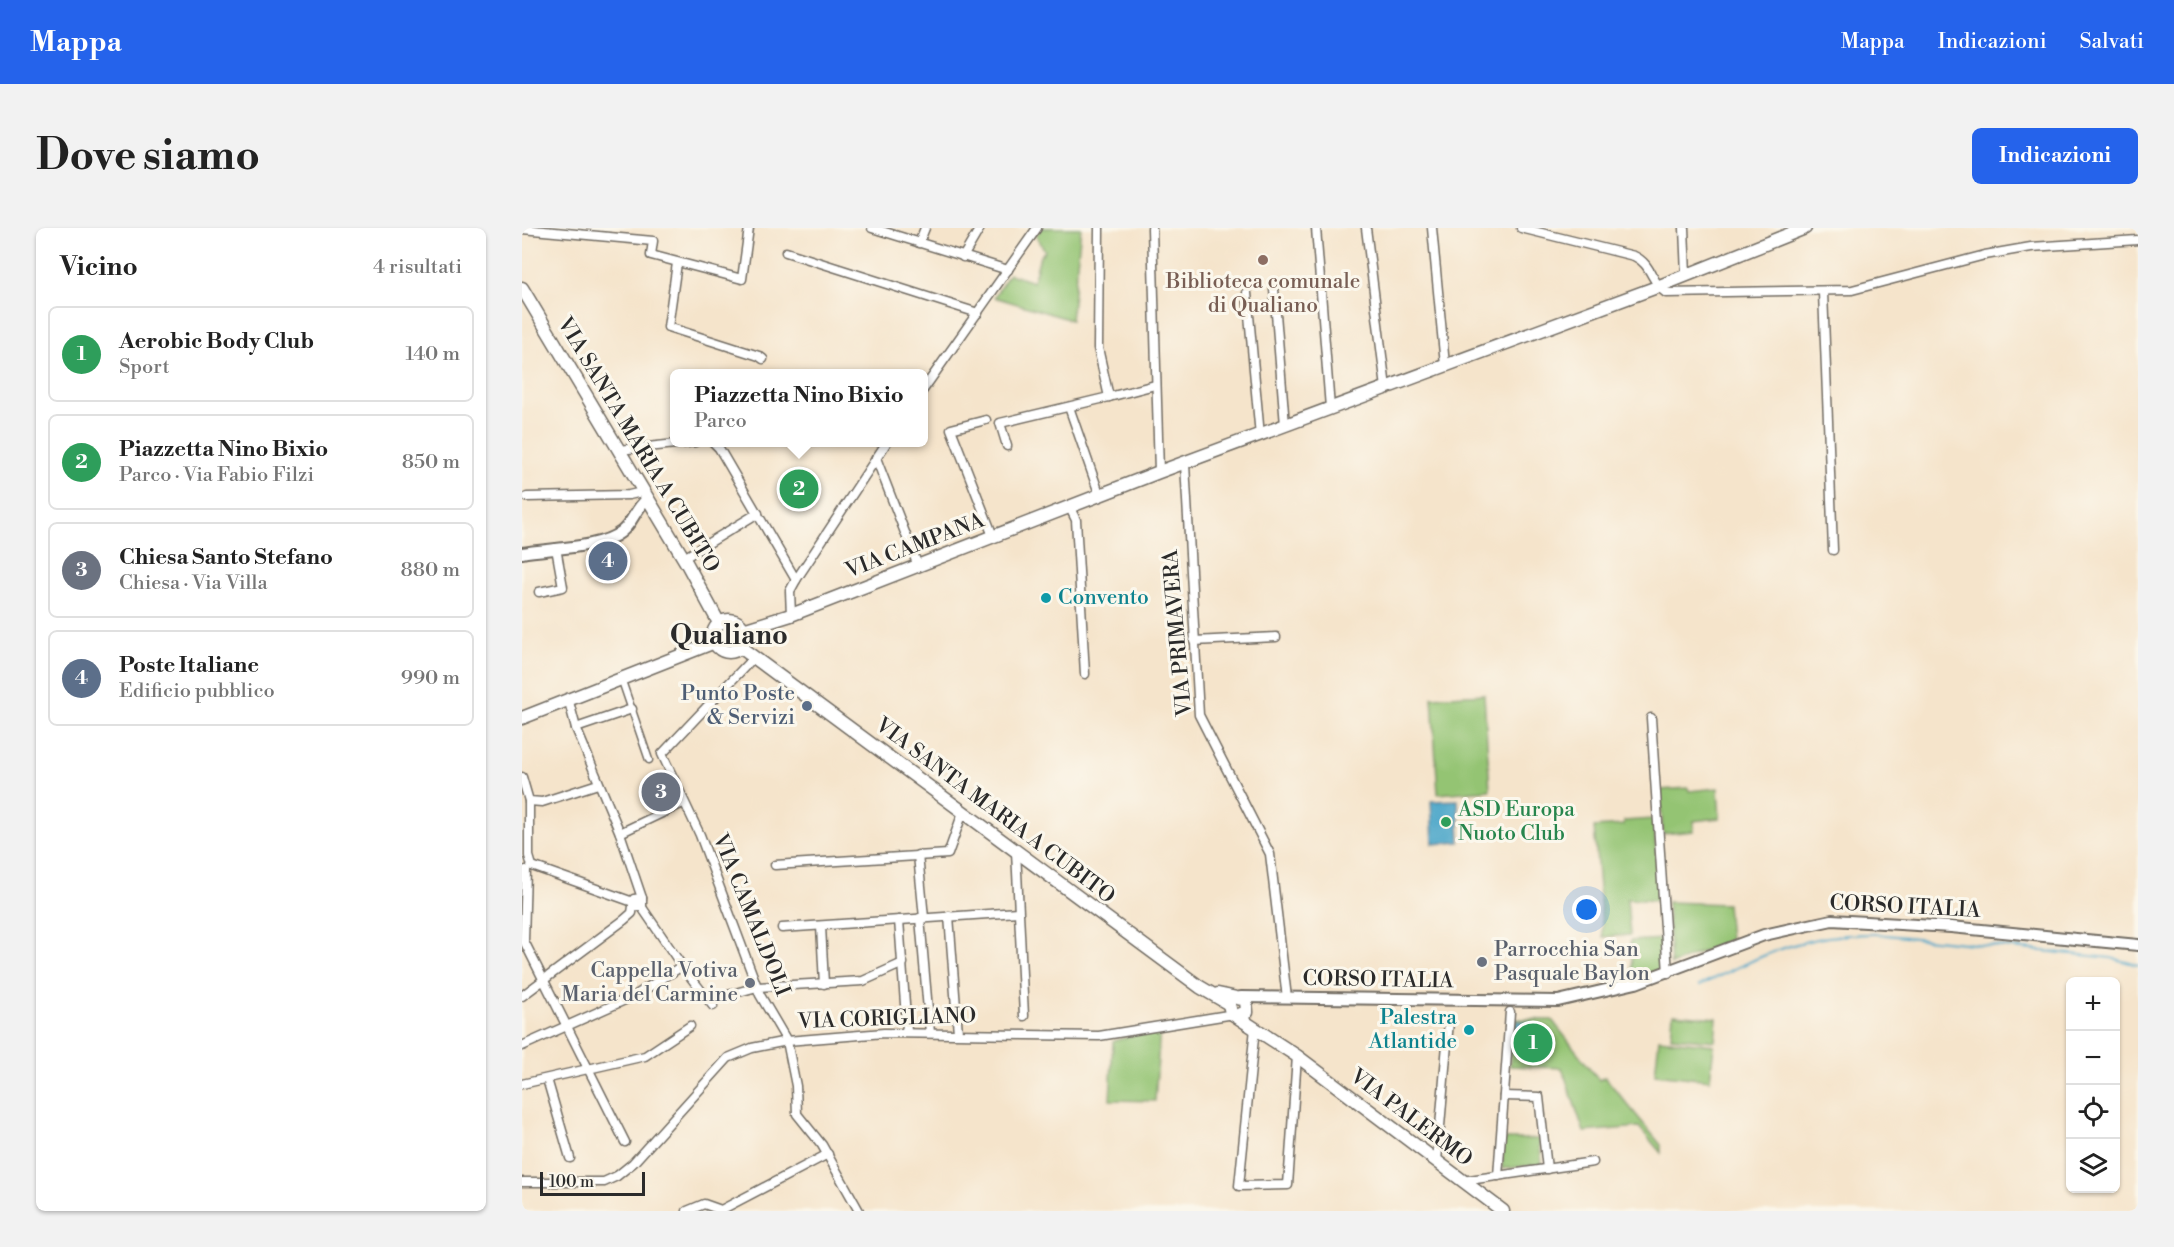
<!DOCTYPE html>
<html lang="it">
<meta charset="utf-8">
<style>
body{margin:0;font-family:"Libre Bodoni",serif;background:#f2f2f2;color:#222}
.controls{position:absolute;right:18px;bottom:18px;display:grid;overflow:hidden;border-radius:9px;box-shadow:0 2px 4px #0004}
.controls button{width:54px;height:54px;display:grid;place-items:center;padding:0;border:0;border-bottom:2px solid #e0e0e0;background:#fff;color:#222;font:30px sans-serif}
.scale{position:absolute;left:18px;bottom:15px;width:105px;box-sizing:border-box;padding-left:6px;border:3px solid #2b2b2b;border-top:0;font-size:16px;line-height:21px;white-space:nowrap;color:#2b2b2b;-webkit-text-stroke:4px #fbf7ec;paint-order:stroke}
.you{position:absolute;left:1065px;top:682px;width:21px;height:21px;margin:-15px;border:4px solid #fff;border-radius:50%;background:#1a73e8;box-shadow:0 0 0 9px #1a73e833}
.badge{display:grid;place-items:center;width:39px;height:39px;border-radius:50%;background:#2563eb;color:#fff;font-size:20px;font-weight:700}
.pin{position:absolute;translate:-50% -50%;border:3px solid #fff;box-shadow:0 2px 6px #0006}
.popup{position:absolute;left:148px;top:141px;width:258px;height:78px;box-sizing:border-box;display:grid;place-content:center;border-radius:9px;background:#fff;filter:drop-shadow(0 2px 4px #0005);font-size:20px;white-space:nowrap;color:#767676}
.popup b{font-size:22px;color:#222}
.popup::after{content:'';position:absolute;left:50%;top:100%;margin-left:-12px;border:12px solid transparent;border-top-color:#fff}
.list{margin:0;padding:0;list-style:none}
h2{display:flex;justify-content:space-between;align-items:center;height:78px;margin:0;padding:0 24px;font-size:26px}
h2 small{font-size:20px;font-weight:400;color:#767676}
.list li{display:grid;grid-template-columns:39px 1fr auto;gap:18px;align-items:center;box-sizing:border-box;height:96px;margin:0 12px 12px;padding:0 12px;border:2px solid #e0e0e0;border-radius:9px}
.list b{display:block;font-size:22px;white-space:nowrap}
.list p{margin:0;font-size:20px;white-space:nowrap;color:#767676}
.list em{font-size:20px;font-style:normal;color:#767676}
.icon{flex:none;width:33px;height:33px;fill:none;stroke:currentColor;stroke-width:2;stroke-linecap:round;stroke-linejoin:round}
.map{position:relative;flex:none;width:1616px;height:983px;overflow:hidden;border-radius:9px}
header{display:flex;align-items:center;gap:36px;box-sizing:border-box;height:84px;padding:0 30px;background:#2563eb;color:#fff}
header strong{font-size:28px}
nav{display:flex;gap:33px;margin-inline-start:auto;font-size:21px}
.intro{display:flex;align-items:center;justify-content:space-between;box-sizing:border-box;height:144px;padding:0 36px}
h1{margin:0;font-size:42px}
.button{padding:15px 27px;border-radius:9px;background:#2563eb;color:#fff;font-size:21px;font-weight:700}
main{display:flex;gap:36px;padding:0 36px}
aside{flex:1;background:#fff;border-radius:9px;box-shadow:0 2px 4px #0004}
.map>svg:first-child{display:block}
</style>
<header>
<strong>Mappa</strong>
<nav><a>Mappa</a><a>Indicazioni</a><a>Salvati</a></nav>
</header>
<div class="intro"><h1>Dove siamo</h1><a class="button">Indicazioni</a></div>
<main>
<aside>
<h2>Vicino<small>4 risultati</small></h2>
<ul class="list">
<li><span class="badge" style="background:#2e9e5b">1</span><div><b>Aerobic Body Club</b><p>Sport</p></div><em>140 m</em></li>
<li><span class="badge" style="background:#2e9e5b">2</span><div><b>Piazzetta Nino Bixio</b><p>Parco · Via Fabio Filzi</p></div><em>850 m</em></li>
<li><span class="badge" style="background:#6b7280">3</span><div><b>Chiesa Santo Stefano</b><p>Chiesa · Via Villa</p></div><em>880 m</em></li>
<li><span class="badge" style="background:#5c6f8a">4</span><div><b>Poste Italiane</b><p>Edificio pubblico</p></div><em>990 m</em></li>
</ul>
</aside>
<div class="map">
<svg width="1616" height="983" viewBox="0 0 1616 983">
<rect width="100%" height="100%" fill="#fbf7ec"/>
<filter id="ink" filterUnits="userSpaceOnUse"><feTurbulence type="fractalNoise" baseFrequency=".0167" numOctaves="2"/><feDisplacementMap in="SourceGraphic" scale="12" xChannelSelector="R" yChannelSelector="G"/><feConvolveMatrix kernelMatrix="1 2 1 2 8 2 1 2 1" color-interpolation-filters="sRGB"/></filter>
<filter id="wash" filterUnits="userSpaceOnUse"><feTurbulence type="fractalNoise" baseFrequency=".008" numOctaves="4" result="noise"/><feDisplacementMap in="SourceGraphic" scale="24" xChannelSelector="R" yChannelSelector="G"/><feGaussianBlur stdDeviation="1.35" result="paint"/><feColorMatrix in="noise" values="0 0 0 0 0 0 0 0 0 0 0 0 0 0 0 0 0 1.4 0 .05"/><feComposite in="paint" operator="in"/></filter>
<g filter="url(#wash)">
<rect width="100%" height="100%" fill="#f5e4cb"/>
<!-- green -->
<g fill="#94c473" stroke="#60784f" stroke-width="1.5">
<polygon points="519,0 559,0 549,92 472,69 487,46 511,54 518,28 523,23 514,7"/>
<polygon points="962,466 968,562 916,566 910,469"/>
<polygon points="1166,560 1167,563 1196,560 1198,590 1171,593 1172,603 1141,606 1138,562"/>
<polygon points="1132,591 1137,673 1105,671 1108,707 1081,709 1072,599 1102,597 1102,593"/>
<polygon points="1145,674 1205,676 1208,712 1149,737"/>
<polygon points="1141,711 1142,740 1111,751 1108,713"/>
<polygon points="1151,786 1195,790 1193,813 1149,809"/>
<polygon points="992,791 1030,792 1077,852 1083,849 1139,917 1139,925 1117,899 1062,904 1040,840 988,838"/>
<polygon points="638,800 633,873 588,872 591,813"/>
<polygon points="1137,811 1192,817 1188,852 1133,846"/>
<polygon points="982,911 1017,911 1020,936 980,941"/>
</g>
<!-- water -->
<g fill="#4ba6c9" stroke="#3b687a" stroke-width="1.5">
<polygon points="936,572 938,614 911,616 909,573"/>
<polygon points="994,793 1010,795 1008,819 992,818"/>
</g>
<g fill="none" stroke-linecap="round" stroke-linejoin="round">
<!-- stream -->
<path stroke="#4ba6c9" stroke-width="2" d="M1178 757C1243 727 1279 705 1354 706L1589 730 1616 737"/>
</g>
</g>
<g filter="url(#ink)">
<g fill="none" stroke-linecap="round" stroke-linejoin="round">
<defs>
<polyline id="pedestrian" points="99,450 127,532"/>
<g id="minor">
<polyline points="350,0 486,42"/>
<polyline points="630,0 637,244"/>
<polyline points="794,0 808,180"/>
<polyline points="844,0 864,160"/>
<polyline points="910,0 923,137"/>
<path d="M999 0 1112 28C1130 36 1129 55 1144 65L1330 62 1463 27 1509 19 1616 12"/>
<polyline points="1162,0 1164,47"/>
<polyline points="0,1 131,13 129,27 220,51 227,0"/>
<polyline points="397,15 403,0"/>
<polyline points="264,24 456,85"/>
<polyline points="441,29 458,0"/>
<polyline points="155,35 146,99 237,128 241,131"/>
<polyline points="752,61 763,197"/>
<polyline points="1301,64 1311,322"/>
<polyline points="725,65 738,208"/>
<polyline points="401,162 515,0"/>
<polyline points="587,169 633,157"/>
<polyline points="547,179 578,268"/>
<polyline points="464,192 429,201 471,308"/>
<polyline points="191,214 197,220 274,352"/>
<polyline points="485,218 478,195 587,169 576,120 577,0"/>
<polyline points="97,222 173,214"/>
<polyline points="354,230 396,338"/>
<polyline points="663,236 677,487 748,626 765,770"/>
<polyline points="5,269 107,267 120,264"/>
<polyline points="548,280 554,292 563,446"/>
<polyline points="162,330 236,285"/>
<polyline points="17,364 41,359 34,320"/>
<polyline points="269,387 268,363 274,352 365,214"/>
<polyline points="672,413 754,409"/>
<polyline points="232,429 140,526 178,607 238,767 265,813 274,858 275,886 300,917 337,983"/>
<polyline points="46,470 54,500"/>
<polyline points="110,481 54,500 98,605 120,670"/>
<polyline points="1129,490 1146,745"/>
<polyline points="0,549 7,573 20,574 76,556"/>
<polyline points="7,573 7,628 10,638"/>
<polyline points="98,605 161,575"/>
<polyline points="494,623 502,788"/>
<polyline points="396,627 402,690"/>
<polyline points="253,637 426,626 441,584"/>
<polyline points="10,638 111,674"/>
<polyline points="4,642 2,713 103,914"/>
<polyline points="119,678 160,738 191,778"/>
<polyline points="427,688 436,805"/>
<polyline points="398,690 408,805"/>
<polyline points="377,692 385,804"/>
<polyline points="299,698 302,756"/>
<polyline points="260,700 496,684"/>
<polyline points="0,768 102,692 110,685 112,671 120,670 120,678 113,678"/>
<polyline points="188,772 235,759 341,753 381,735"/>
<polyline points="733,800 717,958 766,957 775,828"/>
<polyline points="0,818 114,767 160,738"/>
<polyline points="25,851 48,930"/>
<polyline points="0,856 123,828 168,798"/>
<polyline points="982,868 1017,869 1025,941"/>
<polyline points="915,933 927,793"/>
<polyline points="976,948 988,784"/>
<polyline points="940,953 1071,934"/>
<polyline points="0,954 82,954 95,948 111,935 206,830 230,820 265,813 362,805 577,808 712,786"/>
<polyline points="165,983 182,976 199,982 306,926"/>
</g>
<g id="tertiary">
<path d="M0 325C27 320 78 321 99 304 111 295 113 281 124 272"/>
<polyline points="719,769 1036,773 1114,755 1242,707 1310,692 1429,699 1616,717"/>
</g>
<g id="secondary">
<polyline points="0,60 165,336 197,395"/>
<circle cx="207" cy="408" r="16"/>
<polyline points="221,402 269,387 637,244 1135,59 1283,0"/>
<polyline points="218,419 678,759 707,776"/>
<polyline points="0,490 193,414"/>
<polyline points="696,766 724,772 725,784 714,788"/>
<polyline points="707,776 709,785 775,828 981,983"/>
</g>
</defs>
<!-- pedestrian casing -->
<use href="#pedestrian" stroke="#726c63" stroke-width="9"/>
<!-- minor casing -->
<use href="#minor" stroke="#726c63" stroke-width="11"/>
<!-- tertiary casing -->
<use href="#tertiary" stroke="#726c63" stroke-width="14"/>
<!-- secondary casing -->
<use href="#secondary" stroke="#726c63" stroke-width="15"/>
<!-- pedestrian -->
<use href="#pedestrian" stroke="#fff" stroke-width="6"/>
<!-- minor -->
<use href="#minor" stroke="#fff" stroke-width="8"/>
<!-- tertiary -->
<use href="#tertiary" stroke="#fff" stroke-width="10"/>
<!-- secondary -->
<use href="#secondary" stroke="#fff" stroke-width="12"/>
</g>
</g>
<!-- markers -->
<circle fill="#8d6e63" stroke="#fbf7ec" stroke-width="2" cx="741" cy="32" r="6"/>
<g fill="#0f9aa8" stroke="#fbf7ec" stroke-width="2">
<circle cx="524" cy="370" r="6"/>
<circle cx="947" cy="802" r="6"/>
</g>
<circle fill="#5c6f8a" stroke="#fbf7ec" stroke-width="2" cx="285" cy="478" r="6"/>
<circle fill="#2e9e5b" stroke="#fbf7ec" stroke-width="2" cx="924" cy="594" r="6"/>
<g fill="#6b7280" stroke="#fbf7ec" stroke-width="2">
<circle cx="960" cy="734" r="6"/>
<circle cx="228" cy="755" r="6"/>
</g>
<g text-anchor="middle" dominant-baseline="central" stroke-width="6" stroke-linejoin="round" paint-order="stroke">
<!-- education labels -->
<g font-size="21" fill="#785e54" stroke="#fbf7ec">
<text x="741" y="54">Biblioteca comunale<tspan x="741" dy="24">di Qualiano</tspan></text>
</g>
<!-- street labels -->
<g font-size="21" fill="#2b2b2b" stroke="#fbf7ec">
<text transform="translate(116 217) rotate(59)">VIA SANTA MARIA A CUBITO</text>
<text transform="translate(393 318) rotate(-21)">VIA CAMPANA</text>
<text transform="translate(656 405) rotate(-95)">VIA PRIMAVERA</text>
<text transform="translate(473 583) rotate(37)">VIA SANTA MARIA A CUBITO</text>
<text transform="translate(1383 679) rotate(3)">CORSO ITALIA</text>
<text transform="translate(229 687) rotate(68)">VIA CAMALDOLI</text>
<text transform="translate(856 752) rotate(1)">CORSO ITALIA</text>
<text transform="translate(365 791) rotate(-2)">VIA CORIGLIANO</text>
<text transform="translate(889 890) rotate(37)">VIA PALERMO</text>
</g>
<!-- culture labels -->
<g font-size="21" fill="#0d838f" stroke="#fbf7ec" text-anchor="start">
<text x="536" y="370">Convento</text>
<text x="935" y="790" text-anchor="end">Palestra<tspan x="935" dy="24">Atlantide</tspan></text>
</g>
<!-- service labels -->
<g font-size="21" fill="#4e5e75" stroke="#fbf7ec" text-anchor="end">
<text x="273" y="466">Punto Poste<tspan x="273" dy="24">&amp; Servizi</tspan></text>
</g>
<!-- leisure labels -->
<g font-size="21" fill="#27864d" stroke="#fbf7ec" text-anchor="start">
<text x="936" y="582">ASD Europa<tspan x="936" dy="24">Nuoto Club</tspan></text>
</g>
<!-- worship labels -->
<g font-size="21" fill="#5b616d" stroke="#fbf7ec" text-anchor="start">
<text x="972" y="722">Parrocchia San<tspan x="972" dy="24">Pasquale Baylon</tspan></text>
<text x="216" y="743" text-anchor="end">Cappella Votiva<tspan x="216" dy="24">Maria del Carmine</tspan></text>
</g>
<!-- district labels -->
<g font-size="27" font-weight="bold" fill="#2b2b2b" stroke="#fbf7ec">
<text x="207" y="408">Qualiano</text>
</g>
</g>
</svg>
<div class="controls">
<button>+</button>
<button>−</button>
<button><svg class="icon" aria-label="locate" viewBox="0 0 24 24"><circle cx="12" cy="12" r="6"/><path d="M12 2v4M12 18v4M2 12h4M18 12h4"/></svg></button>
<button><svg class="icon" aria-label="layers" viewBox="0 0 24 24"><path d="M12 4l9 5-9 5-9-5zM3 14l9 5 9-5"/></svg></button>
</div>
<div class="scale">100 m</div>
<div class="you"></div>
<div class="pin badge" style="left:1011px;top:815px;background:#2e9e5b">1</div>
<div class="pin badge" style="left:277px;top:261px;background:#2e9e5b">2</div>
<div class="popup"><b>Piazzetta Nino Bixio</b>Parco</div>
<div class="pin badge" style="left:139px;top:564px;background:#6b7280">3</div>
<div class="pin badge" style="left:86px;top:333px;background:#5c6f8a">4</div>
</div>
</main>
